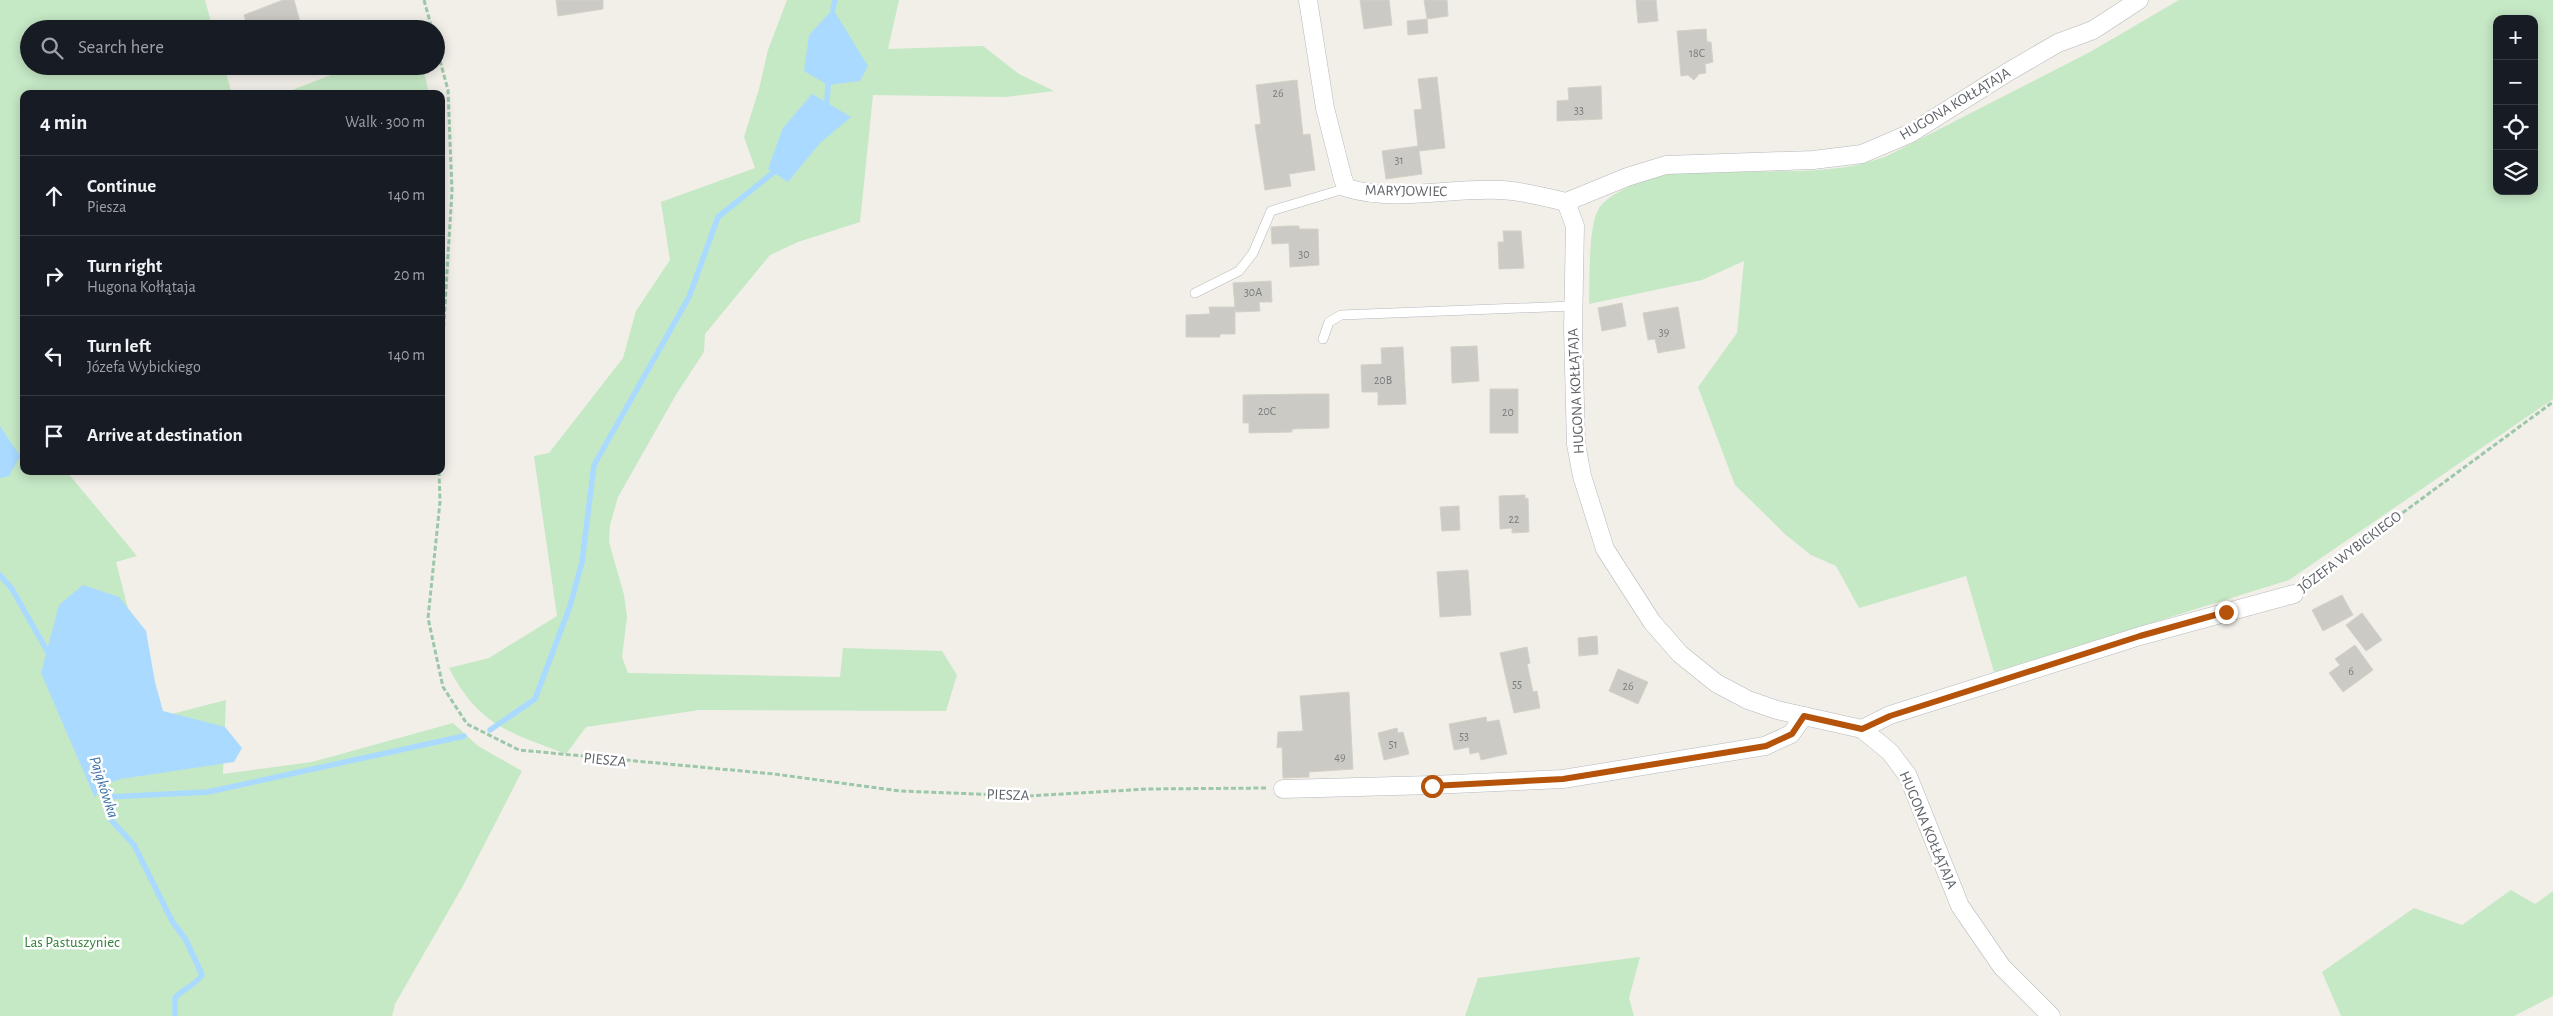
<!DOCTYPE html>
<meta charset="utf-8">
<style>
body{margin:0;font-family:"Alegreya Sans",sans-serif;background:#242831;color:#f1f3f6}
.controls{position:absolute;right:15px;top:15px;display:grid;overflow:hidden;border-radius:10px;box-shadow:0 2px 12px #0003}
.controls button{width:45px;height:45px;display:grid;place-items:center;padding:0;border:0;border-bottom:1px solid #363941;background:#171b24;color:#f1f3f6;font:25px sans-serif}
.stop{position:absolute;width:15px;height:15px;margin:-11px;border:4px solid #b45309;border-radius:50%;background:#fff}
.stop.end{background:#b45309;border-color:#fff;box-shadow:0 1px 5px #0008}
.list{margin:0;padding:0;list-style:none}
h2{display:flex;justify-content:space-between;align-items:center;height:65px;margin:0;padding:0 20px;font-size:21px}
h2 small{font-size:16px;font-weight:400;color:#9ea1a6}
.list li{display:grid;grid-template-columns:32px 1fr auto;gap:15px;align-items:center;box-sizing:border-box;height:80px;padding:0 20px;border-top:1px solid #363941}
.list b{display:block;font-size:19px;white-space:nowrap}
.list p{margin:0;font-size:16px;white-space:nowrap;color:#9ea1a6}
.list em{font-size:16px;font-style:normal;color:#9ea1a6}
.icon{flex:none;width:28px;height:28px;fill:none;stroke:currentColor;stroke-width:2;stroke-linecap:round;stroke-linejoin:round}
.map{position:relative;flex:none;width:2553px;height:1016px;overflow:hidden}
.search{position:absolute;background:#171b24;box-shadow:0 2px 12px #0003;left:20px;top:20px;width:425px;height:55px;display:flex;align-items:center;gap:12px;box-sizing:border-box;padding:0 18px;border-radius:28px;color:#9ea1a6;font-size:19px}
.panel{position:absolute;background:#171b24;box-shadow:0 2px 12px #0003;left:20px;top:90px;width:425px;height:385px;border-radius:10px}
.map>svg:first-child{display:block}
</style>
<div class="map">
<svg width="2553" height="1016" viewBox="0 0 2553 1016">
<rect width="100%" height="100%" fill="#f1efe8"/>
<!-- green -->
<g fill="#c5e8c5" fill-rule="evenodd">
<polygon points="0,0 205,0 213,29 29,29 29,66 224,66 232,94 24,94 24,471 66,471 137,556 116,562 156,718 226,700 223,774 312,762 453,723 478,746 522,771 464,884 395,1004 392,1016 0,1016"/>
<path d="M787 0H899L888 49 983 46 1019 74 1054 91 1005 97 873 95 860 222 798 242 770 255 705 334 704 352 677 393 618 497 610 525 609 542 624 595 627 617 622 657 628 673 840 677 843 648 942 651 957 675 946 711 699 710 586 727 566 754C509 732 479 726 449 668L489 658 557 616 534 456 549 453 623 358 636 311 670 260 661 202 755 168 744 137 759 89 768 50Z"/>
<path d="M2179 0H2553V399L2289 580 1994 672 1966 576 1859 608 1836 566 1811 555 1786 535 1735 485 1698 387 1737 333 1744 261 1702 280 1589 304C1590 281 1588 229 1598 210 1607 192 1654 175 1674 173 1733 168 1794 176 1852 166 1863 164 1874 160 1885 157L2090 52ZM2497 19H2534V191H2497Z"/>
<polygon points="354,66 423,66 429,94 282,94"/>
<polygon points="2511,890 2535,904 2553,891 2553,996 2514,1016 2341,1016 2322,972 2414,908 2462,925"/>
<polygon points="1640,957 1629,998 1634,1016 1465,1016 1478,978"/>
</g>
<!-- water -->
<g fill="#aadaff">
<polygon points="833,9 868,66 860,81 828,85 804,71 809,35"/>
<polygon points="812,94 851,117 820,143 788,182 768,169 783,128"/>
<polygon points="0,426 20,456 9,476 0,478"/>
<polygon points="83,585 119,597 146,631 155,682 163,711 225,727 242,748 234,762 120,779 101,786 95,798 41,673 59,605"/>
</g>
<g fill="none" stroke-linecap="round" stroke-linejoin="round">
<!-- stream -->
<g stroke="#aadaff" stroke-width="5.5">
<polyline points="833,9 835,0"/>
<polyline points="827,102 828,85"/>
<polyline points="0,575 12,589 50,656"/>
<polyline points="490,730 535,699 570,606 582,562 594,465 689,297 718,217 774,172"/>
<path d="M104 779 112 821 134 845 172 921 186 940 202 975C194 986 183 989 175 998V1016"/>
<polyline points="108,797 208,792 464,736"/>
</g>
</g>
<!-- building -->
<g fill="#cccac5" stroke="#d6d1c6">
<polygon points="283,0 294,0 302,29 248,29 244,15"/>
<polygon points="556,0 603,0 603,9 558,16"/>
<polygon points="1360,0 1389,0 1392,25 1364,29"/>
<polygon points="1424,0 1447,0 1448,16 1427,19"/>
<polygon points="1636,0 1656,0 1658,21 1638,23"/>
<polygon points="1427,19 1428,33 1408,35 1407,21"/>
<polygon points="1706,29 1707,42 1711,42 1713,62 1705,64 1706,73 1699,74 1694,80 1688,75 1681,76 1677,31"/>
<polygon points="1437,77 1445,148 1419,151 1422,174 1386,179 1382,151 1418,146 1414,110 1422,109 1418,79"/>
<polygon points="1297,80 1303,135 1310,134 1315,170 1289,174 1291,186 1265,190 1255,125 1261,124 1256,85"/>
<polygon points="1601,86 1602,119 1557,121 1557,101 1569,100 1568,88"/>
<polygon points="1289,226 1299,226 1299,229 1318,229 1319,265 1290,267 1289,243 1272,244 1271,227"/>
<polygon points="1503,231 1521,231 1524,268 1499,269 1498,242 1504,242"/>
<polygon points="1271,281 1272,302 1259,302 1260,311 1235,312 1235,309 1235,334 1220,334 1220,337 1186,337 1186,315 1210,314 1209,307 1235,307 1233,283"/>
<polygon points="1622,303 1626,326 1602,331 1598,308"/>
<polygon points="1678,307 1685,348 1658,353 1655,339 1648,340 1643,313"/>
<polygon points="1477,346 1479,381 1452,383 1451,347"/>
<polygon points="1403,347 1406,404 1378,405 1378,392 1362,392 1361,365 1382,364 1381,348"/>
<rect x="1490" y="389" width="28" height="44"/>
<polygon points="1309,394 1329,394 1329,428 1292,429 1292,432 1249,433 1249,423 1243,423 1243,395"/>
<polygon points="1525,495 1525,499 1528,498 1529,532 1512,533 1512,528 1500,529 1499,496"/>
<polygon points="1459,506 1460,530 1442,531 1440,507"/>
<polygon points="1468,570 1471,615 1440,617 1437,572"/>
<polygon points="2342,595 2353,615 2323,631 2312,610"/>
<polygon points="2362,613 2382,640 2366,651 2346,625"/>
<polygon points="1597,636 1598,654 1579,656 1578,638"/>
<polygon points="2355,645 2373,670 2343,692 2329,673 2340,665 2335,659"/>
<polygon points="1527,647 1530,663 1527,664 1533,692 1537,691 1540,708 1514,713 1500,653"/>
<polygon points="1618,669 1648,682 1638,704 1609,691"/>
<polygon points="1349,692 1353,769 1309,772 1309,777 1283,778 1282,747 1277,748 1278,732 1303,731 1300,696"/>
<polygon points="1486,717 1487,722 1499,720 1507,754 1481,760 1479,752 1470,754 1469,747 1454,750 1449,724"/>
<polygon points="1397,728 1398,733 1403,732 1409,754 1384,760 1378,733"/>
</g>
<g fill="none" stroke-linecap="round" stroke-linejoin="round">
<defs>
<g id="service">
<polyline points="1195,293 1239,271 1253,253 1271,211 1347,188"/>
<polyline points="1323,339 1329,322 1341,315 1573,306"/>
</g>
<g id="minor">
<path d="M1308 0 1325 108 1343 179 1347 188C1397 203 1451 187 1501 190 1523 191 1545 197 1566 202"/>
<polyline points="1566,202 1575,226 1573,330 1576,444 1582,476 1605,549 1652,622 1680,654 1716,683 1748,700 1777,710 1862,729 1890,752 1908,776 1960,906 2002,967 2051,1016"/>
<polyline points="1566,202 1627,177 1666,165 1813,160 1862,154 1911,133 2008,72 2058,43 2093,30 2139,0"/>
<polyline points="1862,729 1890,715 2140,636 2294,594"/>
<polyline points="1283,789 1432,785 1563,779 1765,746 1791,734 1804,716"/>
</g>
</defs>
<!-- service casing -->
<use href="#service" stroke="#b5b8bc" stroke-width="10"/>
<!-- minor casing -->
<use href="#minor" stroke="#b5b8bc" stroke-width="19"/>
<!-- path -->
<g stroke="#9cc7a9" stroke-width="3" stroke-dasharray="5 2.5" stroke-linecap="butt">
<polyline points="424,0 432,29"/>
<polyline points="436,46 448,90 452,191 441,370"/>
<polyline points="439,471 440,502 428,618 443,687 467,724 519,750 774,774 900,791 1028,796 1147,789 1266,788"/>
<polyline points="2306,584 2553,402"/>
</g>
<!-- service -->
<use href="#service" stroke="#fff" stroke-width="9"/>
<!-- minor -->
<use href="#minor" stroke="#fff" stroke-width="18"/>
</g>
<g fill="none" stroke-linecap="round" stroke-linejoin="round">
<!-- route -->
<polyline stroke="#b45309" stroke-width="6" points="1432,786 1563,779 1766,746 1792,734 1804,716 1862,729 1890,716 2140,636 2226,612"/>
</g>
<g text-anchor="middle" dominant-baseline="central" stroke-width="5" stroke-linejoin="round" paint-order="stroke">
<!-- number labels -->
<g font-size="12" fill="#7a7d7f">
<text x="1697" y="53">18C</text>
<text x="1278" y="93">26</text>
<text x="1579" y="110">33</text>
<text x="1399" y="160">31</text>
<text x="1304" y="254">30</text>
<text x="1253" y="292">30A</text>
<text x="1664" y="332">39</text>
<text x="1383" y="380">20B</text>
<text x="1267" y="411">20C</text>
<text x="1508" y="412">20</text>
<text x="1514" y="519">22</text>
<text x="2351" y="671">6</text>
<text x="1517" y="684">55</text>
<text x="1628" y="686">26</text>
<text x="1464" y="736">53</text>
<text x="1393" y="744">51</text>
<text x="1340" y="757">49</text>
</g>
<!-- street labels -->
<g font-size="15" fill="#5f6368" stroke="#fff">
<text transform="translate(1955 104) rotate(-31)">HUGONA KOŁŁĄTAJA</text>
<text transform="translate(1406 191) rotate(1)">MARYJOWIEC</text>
<text transform="translate(1576 391) rotate(-93)">HUGONA KOŁŁĄTAJA</text>
<text transform="translate(2350 552) rotate(-37)">JÓZEFA WYBICKIEGO</text>
<text transform="translate(605 760) rotate(6)">PIESZA</text>
<text transform="translate(1008 795) rotate(2)">PIESZA</text>
<text transform="translate(1928 830) rotate(67)">HUGONA KOŁŁĄTAJA</text>
</g>
<!-- park labels -->
<g font-size="15" fill="#348238" stroke="#fff">
<text x="72" y="942">Las Pastuszyniec</text>
</g>
<!-- water labels -->
<g font-size="16" font-style="italic" fill="#4174aa" stroke="#fff">
<text transform="translate(104 787) rotate(72)">Pająkówka</text>
</g>
</g>
</svg>
<div class="controls">
<button>+</button>
<button>−</button>
<button><svg class="icon" aria-label="locate" viewBox="0 0 24 24"><circle cx="12" cy="12" r="6"/><path d="M12 2v4M12 18v4M2 12h4M18 12h4"/></svg></button>
<button><svg class="icon" aria-label="layers" viewBox="0 0 24 24"><path d="M12 4l9 5-9 5-9-5zM3 14l9 5 9-5"/></svg></button>
</div>
<div class="stop" style="left:1432px;top:786px"></div>
<div class="stop end" style="left:2226px;top:612px"></div>
<div class="search"><svg class="icon" aria-label="search" viewBox="0 0 24 24"><circle cx="10" cy="10" r="6"/><path d="M15 15l6 6"/></svg>Search here</div>
<section class="panel">
<h2>4 min<small>Walk · 300 m</small></h2>
<ul class="list">
<li><svg class="icon" aria-label="ahead" viewBox="0 0 24 24"><path d="M12 20V5M6 11l6-6 6 6"/></svg><div><b>Continue</b><p>Piesza</p></div><em>140 m</em></li>
<li><svg class="icon" aria-label="right" viewBox="0 0 24 24"><path d="M7 20v-9h11M14 6l5 5-5 5"/></svg><div><b>Turn right</b><p>Hugona Kołłątaja</p></div><em>20 m</em></li>
<li><svg class="icon" aria-label="left" viewBox="0 0 24 24"><path d="M17 20v-9H6M10 6l-5 5 5 5"/></svg><div><b>Turn left</b><p>Józefa Wybickiego</p></div><em>140 m</em></li>
<li><svg class="icon" aria-label="arrive" viewBox="0 0 24 24"><path d="M6 21V4h12l-3 4 3 4H6"/></svg><div><b>Arrive at destination</b></div></li>
</ul>
</section>
</div>
